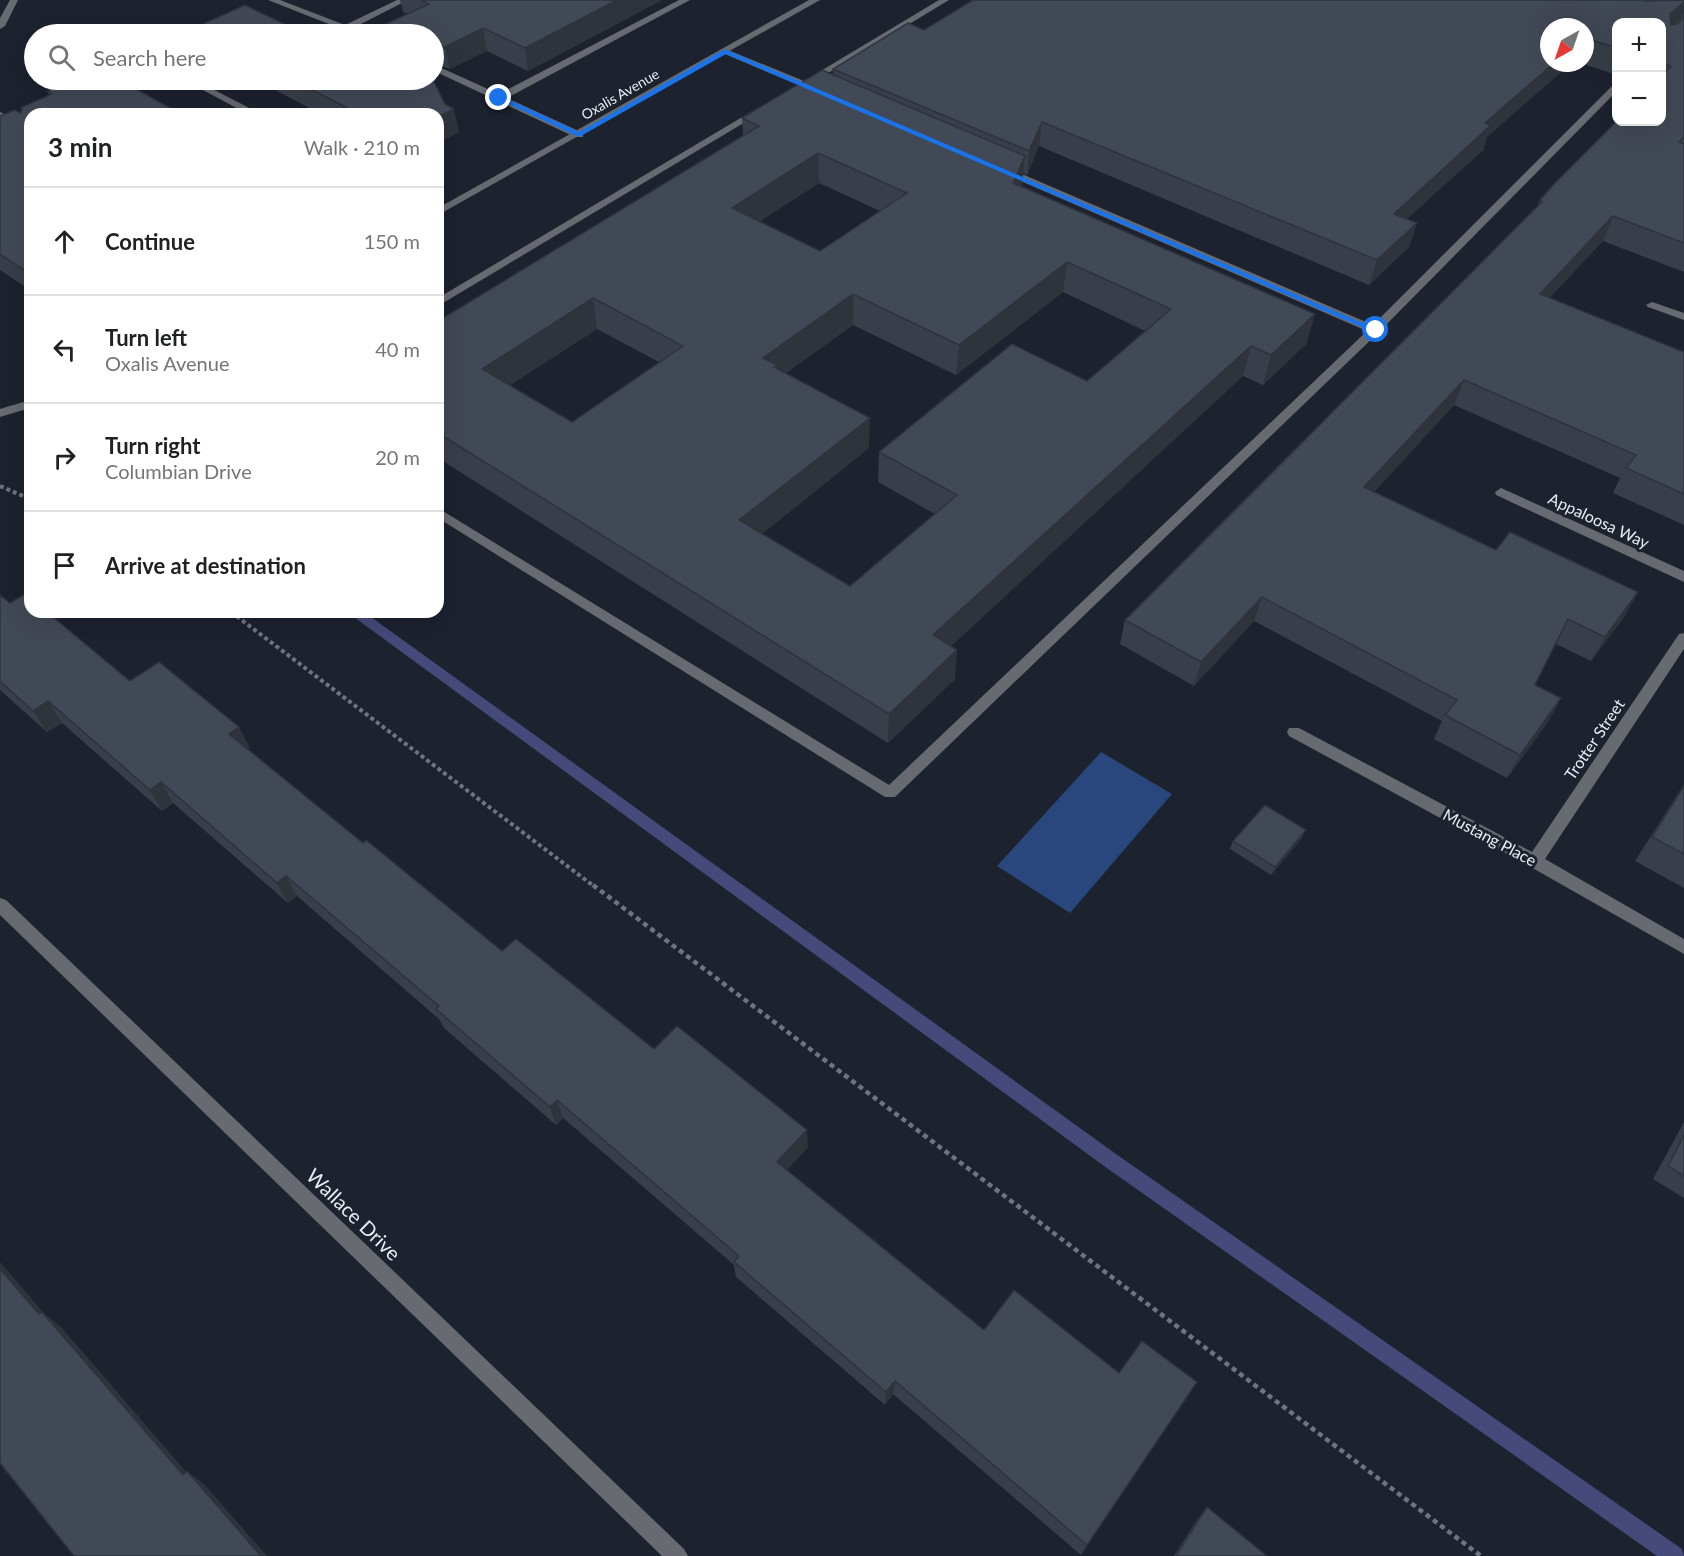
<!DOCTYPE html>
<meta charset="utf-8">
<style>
body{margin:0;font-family:Lato,sans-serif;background:#f6f6f6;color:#202124}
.controls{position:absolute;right:18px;top:18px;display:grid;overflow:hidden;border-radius:12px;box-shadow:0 6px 24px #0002}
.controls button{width:54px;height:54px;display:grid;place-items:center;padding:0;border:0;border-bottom:2px solid #e0e0e0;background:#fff;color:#202124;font:30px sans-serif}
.compass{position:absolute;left:1540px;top:18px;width:54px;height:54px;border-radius:50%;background:#fff;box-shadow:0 6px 24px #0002;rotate:220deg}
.stop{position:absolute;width:18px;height:18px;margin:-14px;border:4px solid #1a73e8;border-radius:50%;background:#fff}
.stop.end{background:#1a73e8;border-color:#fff;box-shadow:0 2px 6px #0008}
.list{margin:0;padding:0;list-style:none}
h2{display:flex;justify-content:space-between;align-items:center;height:78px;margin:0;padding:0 24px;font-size:26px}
h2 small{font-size:20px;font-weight:400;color:#757577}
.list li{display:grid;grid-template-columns:39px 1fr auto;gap:18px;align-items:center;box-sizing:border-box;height:108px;padding:0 24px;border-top:2px solid #e0e0e0}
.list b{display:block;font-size:22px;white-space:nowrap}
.list p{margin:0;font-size:20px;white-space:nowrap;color:#757577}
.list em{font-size:20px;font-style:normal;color:#757577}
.icon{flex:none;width:33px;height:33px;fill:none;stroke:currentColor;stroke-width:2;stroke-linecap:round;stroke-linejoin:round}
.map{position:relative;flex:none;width:1684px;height:1556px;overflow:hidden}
.search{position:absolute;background:#fff;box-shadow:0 6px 24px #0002;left:24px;top:24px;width:420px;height:66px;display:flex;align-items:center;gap:15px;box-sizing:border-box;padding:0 21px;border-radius:33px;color:#757577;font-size:22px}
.panel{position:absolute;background:#fff;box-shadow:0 6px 24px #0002;left:24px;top:108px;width:420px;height:510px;border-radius:18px}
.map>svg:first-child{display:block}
</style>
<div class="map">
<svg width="1684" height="1556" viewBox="0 0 1684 1556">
<rect width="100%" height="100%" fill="#1c222e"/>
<!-- green -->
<polygon fill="#29477c" points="1101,752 1172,794 1070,913 997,866"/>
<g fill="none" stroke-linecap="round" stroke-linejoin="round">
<!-- stream -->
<polygon fill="#464a7b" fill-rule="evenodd" points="347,612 364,612 1116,1154 1682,1549 1684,1556 1657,1556 1104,1166"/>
<!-- path-far1 -->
<g stroke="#6f747e" stroke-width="4" stroke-dasharray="4 3" stroke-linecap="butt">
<polyline points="0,486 30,499"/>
<polyline points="231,612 595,887"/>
</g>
<!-- path -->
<polyline stroke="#6f747e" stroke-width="4.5" stroke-dasharray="5 4" stroke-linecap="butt" points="593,885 1481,1556"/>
<!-- service -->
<g fill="#676b71" fill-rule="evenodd">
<polygon points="10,0 18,0 5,26 0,29 0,18"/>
<polygon points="268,0 280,0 345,25 397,0 408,0 353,28 365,34 354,34"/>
<polygon points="679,0 690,0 507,98 583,133 583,137 575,137 434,71 434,65 437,66 499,94"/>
<polygon points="939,0 949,0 810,84 823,89 823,93 820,94 720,52 728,50 804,81"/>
<polygon points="184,80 195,80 261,114 248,114"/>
<polygon points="1616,84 1616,92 1379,332 895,797 885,797 438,518 438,508 889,785 1367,331 1000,172 1000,168 1008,168 1373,325 1613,85"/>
<polygon points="754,110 762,112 438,306 438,298"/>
<polygon points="0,112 30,126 30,133 0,119"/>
</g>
<!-- minor -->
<g fill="#676b71" fill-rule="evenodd">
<polygon points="1652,302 1684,313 1684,320 1648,307 1646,305"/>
<polygon points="1501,488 1684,571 1684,582 1496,495 1495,492"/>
<polygon points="1684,633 1684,649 1545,859 1684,939 1684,954 1529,866 1289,736 1287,732 1289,728 1299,728 1532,852 1679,634"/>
<polygon points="0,898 6,900 684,1549 688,1556 662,1556 0,915"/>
</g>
<!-- tertiary -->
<g fill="#676b71" fill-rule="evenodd">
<polygon points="809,0 820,0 438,215 438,208"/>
<polygon points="30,400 30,408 0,417 0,409"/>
</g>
</g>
<!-- wall -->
<g fill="#393f4a" fill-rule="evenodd">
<polygon points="400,0 662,0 528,71 487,51 450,69 436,64 438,75 434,78 434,34 407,14 403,12"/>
<path d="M973 0H1684V272L1603 241 1549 298 1684 352V525L1613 493 1620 478 1454 405 1374 492 1496 550 1638 592 1624 617 1591 661 1556 644 1535 685 1561 698 1548 722 1507 778 1434 739 1442 721 1254 621 1194 686 1120 644 1125 620 1537 206 1540 200 1662 122V22H1617V75L1580 63H1585V27L1487 137 1483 150 1407 219 1417 223 1409 247 1369 285 1039 146 1027 175 1023 173 1022 186 1315 314 1306 344 1263 385 1243 376 951 646 955 679 888 743 438 458V321L743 136 742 118 833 75V69L924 30ZM819 183 880 211 820 251 759 222ZM1063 292 1145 331 1087 381 879 452 878 482 935 514 850 586 762 534 869 448 786 373 853 325 956 375ZM597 329 659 362 572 422 510 385Z"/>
<polygon points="194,28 305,34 196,34"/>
<polygon points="74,80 30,114 30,290 0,270 0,116 21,113 49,95 47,91"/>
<polygon points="256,80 433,80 459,132 438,143 438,114 321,114"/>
<polygon points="0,595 10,603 130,681 250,748 248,749 363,843 502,951 654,1049 808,1147 787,1170 984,1330 1188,1396 1081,1555 893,1394 885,1405 736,1277 734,1265 563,1118 556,1125 444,1028 440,1020 297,896 288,903 173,803 162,811 62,723 47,732 0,690"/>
<polygon points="1684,784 1684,888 1635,861"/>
<polygon points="1302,838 1271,875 1230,849 1233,841"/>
<polygon points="1684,1122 1684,1198 1653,1179"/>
<polygon points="1207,1507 1267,1556 1174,1556 1197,1520"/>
</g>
<!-- shaded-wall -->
<g fill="#2e333c">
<polygon points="617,0 662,0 528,71 525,48"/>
<polygon points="1684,2 1684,14 1682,17 1662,36 1670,14"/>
<polygon points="483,28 487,51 450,69 445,47"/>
<polygon points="434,53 438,75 434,78"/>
<polygon points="1554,63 1572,63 1487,137 1483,150 1386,238 1394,214 1485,123"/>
<polygon points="397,80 430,80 400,95"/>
<polygon points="454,109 459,132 438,143 438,117"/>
<polygon points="1042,122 1039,146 1027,175 1029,151"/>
<polygon points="818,153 819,183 733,238 732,208"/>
<polygon points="1025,156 1022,185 1010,213 1013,183"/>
<polygon points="1613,216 1603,241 1530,319 1540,294"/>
<polygon points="1417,223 1409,247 1369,285 1377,260"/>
<polygon points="1067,262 1063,292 956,375 959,345"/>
<polygon points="853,294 853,325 777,379 763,358"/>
<polygon points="593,298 597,329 489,399 482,369"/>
<polygon points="1315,314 1306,344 1263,385 1271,355"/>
<polygon points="1251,346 1243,376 931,665 933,635"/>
<polygon points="1464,380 1454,405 1356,512 1364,487"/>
<polygon points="870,418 869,448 741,551 739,520"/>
<polygon points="1638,592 1624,617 1591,661 1605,637"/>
<polygon points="1262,597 1254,621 1194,686 1201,662"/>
<polygon points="957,650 955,679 888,743 889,714"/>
<polygon points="1561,698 1548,722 1507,778 1520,755"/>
<polygon points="48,701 62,723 47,732 33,711"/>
<polygon points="239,727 250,748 240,755 229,734"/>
<polygon points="161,782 173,803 162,811 150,790"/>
<polygon points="1306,830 1302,838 1271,875 1275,867"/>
<polygon points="286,876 297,896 288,903 277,883"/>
<polygon points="557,1100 563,1118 556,1125 550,1107"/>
<polygon points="807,1130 808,1147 779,1179 777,1162"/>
<polygon points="0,1262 44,1313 62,1328 200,1488 183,1475 39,1314 0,1269"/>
<polygon points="895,1381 893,1394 885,1405 886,1392"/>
<polygon points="1197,1382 1188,1396 1081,1555 1087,1545"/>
<polygon points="187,1471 204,1484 267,1556 261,1556"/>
</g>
<!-- building -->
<g fill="#424956" stroke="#2e333c" stroke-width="1.5" fill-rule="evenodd">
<polygon points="421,0 617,0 525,48 483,28 445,47 434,42 434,34 364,34 429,4"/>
<polygon points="973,0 1641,0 1644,1 1684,0 1684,2 1670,14 1671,25 1677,24 1684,17 1684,137 1679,142 1684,144 1684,243 1613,216 1540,294 1684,352 1684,494 1626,468 1636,455 1464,380 1364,487 1496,550 1510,532 1638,592 1605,637 1568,619 1535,685 1561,698 1520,755 1445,715 1457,700 1262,597 1201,662 1125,620 1542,202 1540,200 1555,183 1617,121 1662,122 1662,76 1671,66 1662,63 1662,22 1617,22 1617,48 1585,38 1585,27 1549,27 1549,63 1554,63 1485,123 1491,125 1394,214 1417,223 1377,260 1042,122 1029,151 833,69 908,23 924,30"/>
<polygon points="245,5 305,34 207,34 194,28"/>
<path d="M822 70 1025 156 1013 183 1315 314 1271 355 1251 346 933 635 957 650 889 714 438 433V321L759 126 742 118ZM818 153 907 193 820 251 732 208ZM1067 262 1171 309 1087 381 1012 344 879 452 957 495 850 586 739 520 870 418 774 367 777 365 763 358 853 294 959 345ZM593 298 683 346 572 422 482 369Z"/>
<polygon points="74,80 120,80 181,114 30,114 30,274 0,254 0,116 14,110 21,113 22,107 52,94 47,91"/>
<polygon points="293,80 407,80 417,86 429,80 433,80 445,104 454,109 438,117 438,114 359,114"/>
<polygon points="25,594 30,598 30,612 47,612 130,681 159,662 239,727 229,734 363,843 366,840 502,951 516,939 654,1049 677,1026 807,1130 777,1162 984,1330 1014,1290 1119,1373 1142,1341 1197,1382 1087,1545 895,1381 886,1392 734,1262 739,1256 557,1100 550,1107 436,1009 439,1006 286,876 277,883 161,782 150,790 48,701 33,711 0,681 0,595 10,603"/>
<polygon points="1684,786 1684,854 1652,837"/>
<polygon points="1265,805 1306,830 1275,867 1233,841"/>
<polygon points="1684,1135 1684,1176 1668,1166"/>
<polygon points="0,1269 39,1314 42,1312 183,1475 187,1471 261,1556 74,1556 0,1463"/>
<polygon points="1207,1507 1267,1556 1176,1556"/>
</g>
<!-- route -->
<polygon fill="#1a73e8" points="723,50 727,50 1379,330 1373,332 726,54 579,137 496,98 501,96 579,132"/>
<g text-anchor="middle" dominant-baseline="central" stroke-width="6" stroke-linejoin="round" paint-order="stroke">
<!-- far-street labels -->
<g font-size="14" fill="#e8ecf4" stroke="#1c222e">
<text transform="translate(620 94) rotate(-30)">Oxalis Avenue</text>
</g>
<!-- street labels -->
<g font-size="16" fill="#e8ecf4" stroke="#1c222e">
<text transform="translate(1599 520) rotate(25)">Appaloosa Way</text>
<text transform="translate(1594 739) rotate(-56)">Trotter Street</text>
<text transform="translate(1490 837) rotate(28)">Mustang Place</text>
</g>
<!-- near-street labels -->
<g font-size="20" fill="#e8ecf4" stroke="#1c222e">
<text transform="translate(354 1214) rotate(44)">Wallace Drive</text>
</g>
</g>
</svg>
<div class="controls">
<button>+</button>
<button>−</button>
</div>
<svg class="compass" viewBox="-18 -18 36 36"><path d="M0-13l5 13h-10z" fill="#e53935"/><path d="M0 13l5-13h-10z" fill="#757577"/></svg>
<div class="stop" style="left:1376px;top:330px"></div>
<div class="stop end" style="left:499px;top:98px"></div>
<div class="search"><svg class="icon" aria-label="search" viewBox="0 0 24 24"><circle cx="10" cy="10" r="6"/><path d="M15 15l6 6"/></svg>Search here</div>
<section class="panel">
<h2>3 min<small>Walk · 210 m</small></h2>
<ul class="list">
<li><svg class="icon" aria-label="ahead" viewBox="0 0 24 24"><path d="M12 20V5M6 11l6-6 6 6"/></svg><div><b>Continue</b></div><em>150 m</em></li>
<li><svg class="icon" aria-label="left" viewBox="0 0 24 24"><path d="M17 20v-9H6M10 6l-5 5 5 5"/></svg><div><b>Turn left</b><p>Oxalis Avenue</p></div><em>40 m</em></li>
<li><svg class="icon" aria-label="right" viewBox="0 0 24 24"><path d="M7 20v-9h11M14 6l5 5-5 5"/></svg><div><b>Turn right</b><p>Columbian Drive</p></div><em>20 m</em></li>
<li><svg class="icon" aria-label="arrive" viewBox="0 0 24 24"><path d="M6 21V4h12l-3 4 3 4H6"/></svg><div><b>Arrive at destination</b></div></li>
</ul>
</section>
</div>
